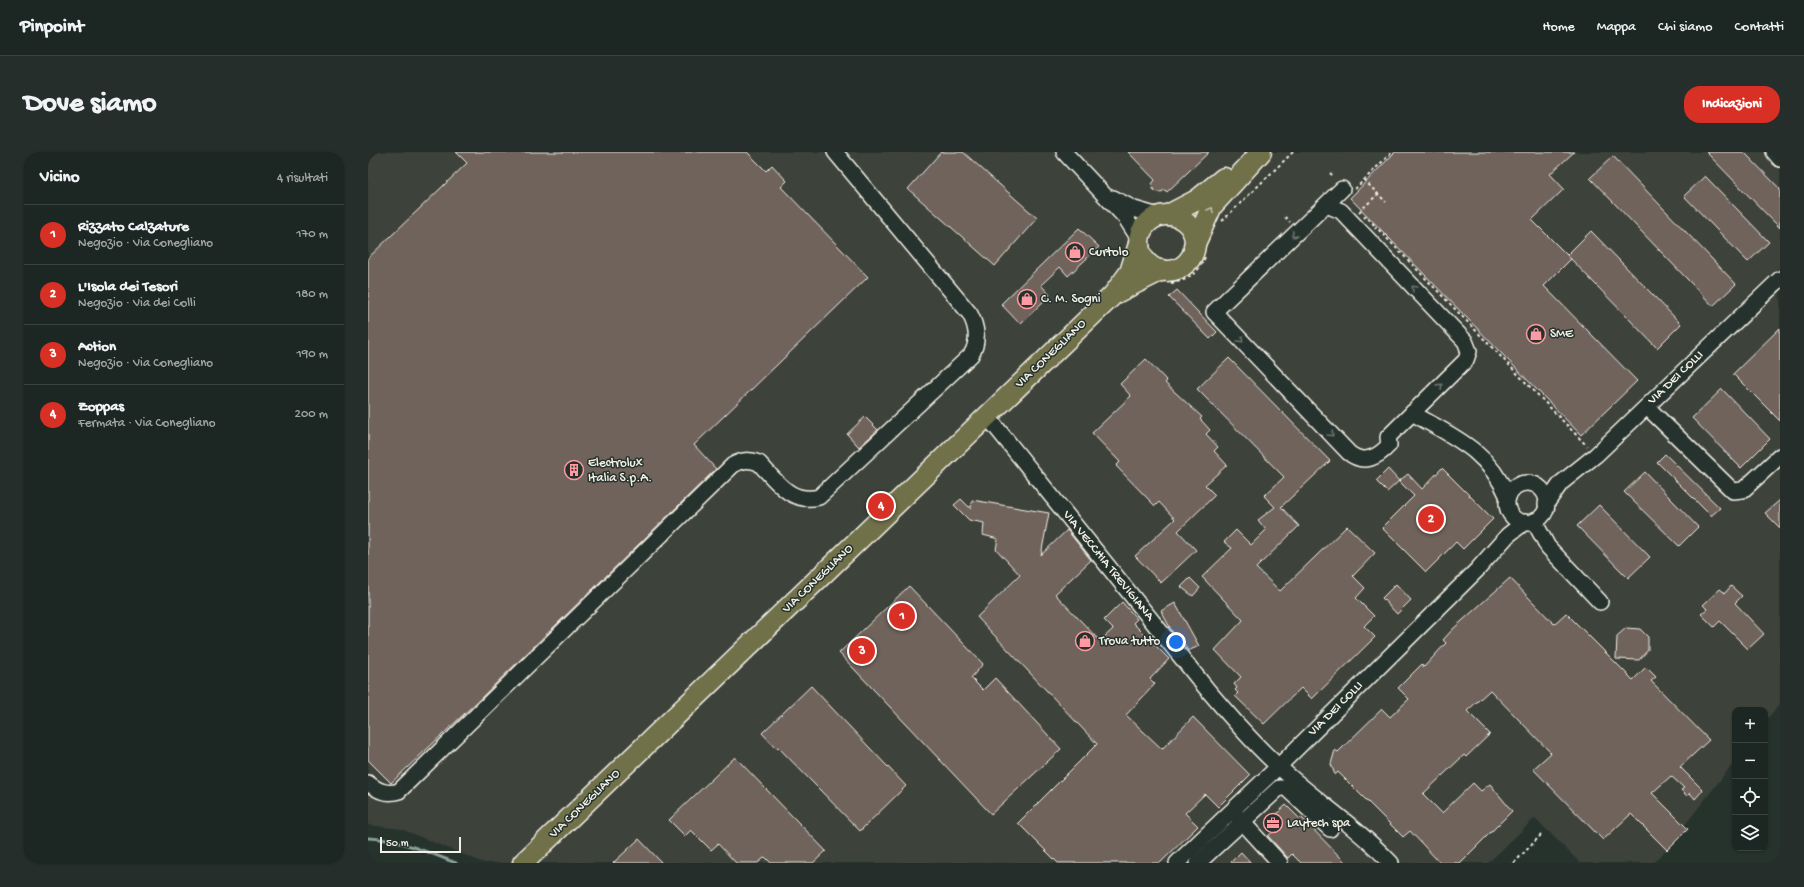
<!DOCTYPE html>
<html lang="it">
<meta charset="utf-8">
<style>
body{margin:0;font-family:"Gochi Hand",sans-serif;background:#252e2a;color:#f1f3f6}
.controls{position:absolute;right:12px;bottom:12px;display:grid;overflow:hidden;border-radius:8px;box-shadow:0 1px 3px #0004}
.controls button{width:36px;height:36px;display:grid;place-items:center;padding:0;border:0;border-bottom:1px solid #3a4340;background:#1c2622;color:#f1f3f6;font:20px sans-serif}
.scale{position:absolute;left:12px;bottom:10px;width:81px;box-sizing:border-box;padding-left:4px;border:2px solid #f4f1e8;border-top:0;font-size:11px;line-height:14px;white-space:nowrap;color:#f4f1e8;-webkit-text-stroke:3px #26332d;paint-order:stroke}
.you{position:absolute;left:808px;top:490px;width:14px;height:14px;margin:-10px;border:3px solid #fff;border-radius:50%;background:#1a73e8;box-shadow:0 0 0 6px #1a73e833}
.badge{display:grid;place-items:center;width:26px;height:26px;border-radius:50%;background:#d93025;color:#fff;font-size:13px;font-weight:700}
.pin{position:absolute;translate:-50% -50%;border:2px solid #fff;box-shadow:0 1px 4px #0006}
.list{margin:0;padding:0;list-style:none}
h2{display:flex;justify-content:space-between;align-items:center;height:52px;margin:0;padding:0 16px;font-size:17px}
h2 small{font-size:13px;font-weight:400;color:#a0a5a5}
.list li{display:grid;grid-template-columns:26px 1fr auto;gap:12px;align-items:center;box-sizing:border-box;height:60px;padding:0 16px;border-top:1px solid #3a4340}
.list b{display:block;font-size:15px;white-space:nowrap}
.list p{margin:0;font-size:13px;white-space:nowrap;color:#a0a5a5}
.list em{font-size:13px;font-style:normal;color:#a0a5a5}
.icon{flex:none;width:22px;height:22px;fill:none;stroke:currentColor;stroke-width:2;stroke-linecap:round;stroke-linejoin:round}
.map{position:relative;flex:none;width:1412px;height:711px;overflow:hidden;border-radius:16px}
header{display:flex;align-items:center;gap:24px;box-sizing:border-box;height:56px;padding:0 20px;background:#1c2622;border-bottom:1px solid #3a4340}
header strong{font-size:19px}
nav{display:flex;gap:22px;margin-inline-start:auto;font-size:14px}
.intro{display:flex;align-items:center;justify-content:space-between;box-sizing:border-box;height:96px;padding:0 24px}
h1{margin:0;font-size:28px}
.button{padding:10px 18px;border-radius:16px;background:#d93025;color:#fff;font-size:14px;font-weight:700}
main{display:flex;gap:24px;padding:0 24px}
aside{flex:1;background:#1c2622;border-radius:16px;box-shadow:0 1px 3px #0004}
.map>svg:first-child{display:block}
</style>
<header>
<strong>Pinpoint</strong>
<nav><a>Home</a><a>Mappa</a><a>Chi siamo</a><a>Contatti</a></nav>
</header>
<div class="intro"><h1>Dove siamo</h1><a class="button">Indicazioni</a></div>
<main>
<aside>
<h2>Vicino<small>4 risultati</small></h2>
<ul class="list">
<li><span class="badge">1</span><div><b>Rizzato Calzature</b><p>Negozio · Via Conegliano</p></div><em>170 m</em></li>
<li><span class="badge">2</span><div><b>L'Isola dei Tesori</b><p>Negozio · Via dei Colli</p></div><em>180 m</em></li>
<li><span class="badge">3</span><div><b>Action</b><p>Negozio · Via Conegliano</p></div><em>190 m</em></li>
<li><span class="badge">4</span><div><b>Zoppas</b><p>Fermata · Via Conegliano</p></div><em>200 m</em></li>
</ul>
</aside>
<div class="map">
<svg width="1412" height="711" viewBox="0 0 1412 711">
<rect width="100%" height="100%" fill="#26332d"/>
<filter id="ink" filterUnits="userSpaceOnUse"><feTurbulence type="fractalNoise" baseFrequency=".025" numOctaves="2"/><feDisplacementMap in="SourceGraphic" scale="8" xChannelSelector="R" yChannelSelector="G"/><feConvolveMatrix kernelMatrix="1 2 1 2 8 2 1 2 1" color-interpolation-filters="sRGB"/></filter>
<g filter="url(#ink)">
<!-- built -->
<polygon fill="#3c423b" points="0,0 1412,0 1412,551 1397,570 1397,558 1367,558 1367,609 1295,701 1285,711 1212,711 1167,666 1120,711 116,711 33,677 0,673"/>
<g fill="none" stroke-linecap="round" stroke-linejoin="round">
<!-- stream -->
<path stroke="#8ca19d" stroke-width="3" d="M0 686C31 687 59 700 88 711"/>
</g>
<!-- building -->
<g fill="#70645c" stroke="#f4f1e8">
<polygon points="88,0 379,0 398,19 404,13 419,29 413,35 500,125 326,293 348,317 112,547 23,631 0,608 0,106 99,11"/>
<polygon points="573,0 595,0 669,66 627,114 540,37"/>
<polygon points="760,0 841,0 799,40 797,38 793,40 789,40 785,37 784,32 787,28"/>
<polygon points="1027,0 1206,0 1182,22 1196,37 1164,68 1203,107 1176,134 1269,229 1213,283 982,46"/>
<polygon points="1338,0 1376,0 1412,37 1412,76"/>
<polygon points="1245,4 1368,132 1345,154 1222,26"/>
<polygon points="1337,24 1401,90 1380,110 1316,44"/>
<polygon points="711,76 731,95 700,124 692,115 673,133 682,143 652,172 633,152"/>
<polygon points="1223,79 1313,172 1289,196 1199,103"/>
<polygon points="809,138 849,180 842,187 801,145"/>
<polygon points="1412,176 1412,269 1365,222"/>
<polygon points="861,206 962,309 913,355 931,374 888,416 912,439 979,374 1007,401 985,424 997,436 988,446 1006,464 996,474 1007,485 944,547 933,536 896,572 867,544 870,541 867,538 869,536 866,532 873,525 847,498 875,468 834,425 864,396 856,390 868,378 883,393 898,378 890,368 907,355 896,344 916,325 829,237"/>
<polygon points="778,207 799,229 797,231 834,265 832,267 842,278 838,282 850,295 846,299 859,313 837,333 847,343 810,379 828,398 793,431 767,404 807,367 791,350 787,354 748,314 752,310 724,281 763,244 752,232"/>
<polygon points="1354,237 1402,287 1373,316 1324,266"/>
<polygon points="497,265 510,278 491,295 479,282"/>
<polygon points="1297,302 1352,356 1343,364 1289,310"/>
<polygon points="1074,316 1125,367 1095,397 1088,390 1058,420 1014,376 1046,344 1031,329 1040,322 1054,337"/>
<polygon points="1020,317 1031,329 1019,340 1008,329"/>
<polygon points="1277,320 1330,375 1311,394 1256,340"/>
<polygon points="593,347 603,357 604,348 681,361 673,403 699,378 723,408 687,442 732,489 745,477 736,468 754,450 769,467 765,471 801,507 782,527 787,532 758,563 794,597 825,565 882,623 850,655 837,642 817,661 830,674 792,711 690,711 650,671 729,592 609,465 652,423 628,397 630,387 615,383 616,371 601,368 586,353"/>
<polygon points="1412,348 1412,376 1397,361"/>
<polygon points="1231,353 1282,405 1260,426 1209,374"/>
<polygon points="822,426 832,436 825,444 813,435"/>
<polygon points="1142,426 1186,472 1198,461 1265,528 1278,515 1288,525 1283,529 1341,588 1312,615 1335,638 1327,647 1322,641 1319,644 1313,638 1316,636 1303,624 1284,641 1320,677 1299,698 1263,662 1235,688 1165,617 1183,601 1122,538 1099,559 1122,582 1098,605 1096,603 1055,642 1074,661 1105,631 1113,639 1122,632 1144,659 1092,711 1072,711 1042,679 1035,685 970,620 967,623 963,612 967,598 970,600 1014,557 1022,565 1041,547 1030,536 1054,512 1056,515 1078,491 1075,488 1085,477"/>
<polygon points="1028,432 1043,448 1029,462 1014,446"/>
<polygon points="541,434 615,512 603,526 615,538 627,526 693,597 623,662 471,501"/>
<polygon points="1363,434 1374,444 1367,451 1396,482 1380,497 1352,469 1346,475 1333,462 1339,457 1335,453 1352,437 1357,441"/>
<polygon points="807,451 831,494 820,499 814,488 812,489 805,481 793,459"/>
<polygon points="1258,476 1272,477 1280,485 1280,498 1271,508 1248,507 1249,484"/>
<polygon points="443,534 538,634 492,679 410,595 408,596 394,581"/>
<polygon points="367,605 458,699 445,711 403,711 397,705 390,711 368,711 350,692 343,698 323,678 317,684 301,668"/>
<polygon points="918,653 932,667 933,665 978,711 933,711 924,702 920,706 900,684 906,679 899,671"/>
<polygon points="271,687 294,711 245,711"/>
<polygon points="873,700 883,711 862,711"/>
</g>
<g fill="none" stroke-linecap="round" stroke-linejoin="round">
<defs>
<g id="minor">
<polyline points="696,0 757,65 771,87"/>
<polyline points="1406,0 1412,7"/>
<polyline points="745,46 766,57 790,64"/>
<path d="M955 56 961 54 973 59 1097 189 1101 199 1098 208 1020 285 1021 293C1010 305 996 313 981 301L846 160C889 119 931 78 974 37"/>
<polyline points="1279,255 1365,339 1375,338 1412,304"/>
<path d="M1044 261C1086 285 1120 298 1140 345"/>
<path d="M619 264 838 536C861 563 884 590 910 614 947 648 989 675 1023 711"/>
<circle cx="1159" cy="351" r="20"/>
<polyline points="1178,352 1193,331 1228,303 1412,127"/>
<polyline points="1166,369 1180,395 1232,450"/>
<path d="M0 631C10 639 19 643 31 639L365 313C374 308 381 307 391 311 409 330 423 352 451 345L603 203C611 190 609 175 602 162L467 0"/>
<polyline points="868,663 912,711"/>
<polyline points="809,711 911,614 1109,418 1140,383 1157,370"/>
<polyline points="830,711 911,636 918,636 962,677"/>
</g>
<g id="major">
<polyline points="800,63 829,48 856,26"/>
<circle cx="799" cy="91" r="28"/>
<polyline points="826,94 844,54 893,0"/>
<polyline points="748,141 794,118"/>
<polyline points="155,711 745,143 762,120 771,92"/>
</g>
</defs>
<!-- minor casing -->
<use href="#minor" stroke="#f4f1e8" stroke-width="18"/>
<!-- major casing -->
<use href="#major" stroke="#f4f1e8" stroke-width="23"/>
<!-- path -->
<g stroke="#f4f1e8" stroke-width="2" stroke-dasharray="3 3" stroke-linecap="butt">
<polyline points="962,21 966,25"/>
<polyline points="996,28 1018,50"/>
<polyline points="987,37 1024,0"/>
<polyline points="991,60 1010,42"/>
<polyline points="917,65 922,70"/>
<polyline points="996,66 998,64 1008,75"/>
<polyline points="854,69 925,0"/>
<polyline points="1007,77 1008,75 1219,294"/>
<path d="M803 131C819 129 831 121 837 105"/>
<polyline points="1146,711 1173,683"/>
</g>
<!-- minor -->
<use href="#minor" stroke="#26332d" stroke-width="15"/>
<!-- major -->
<use href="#major" stroke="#70704a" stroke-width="20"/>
</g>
<!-- one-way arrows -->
<defs><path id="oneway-chevron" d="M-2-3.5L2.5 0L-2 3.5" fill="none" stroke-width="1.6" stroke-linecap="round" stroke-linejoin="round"/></defs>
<use stroke="#bfbda9" href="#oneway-chevron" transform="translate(843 58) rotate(-61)"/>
<g stroke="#6e766e">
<use href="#oneway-chevron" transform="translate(926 83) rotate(136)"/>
<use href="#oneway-chevron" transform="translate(1046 136) rotate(-134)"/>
<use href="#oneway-chevron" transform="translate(873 188) rotate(46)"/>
<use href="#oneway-chevron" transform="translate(1072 234) rotate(-44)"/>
<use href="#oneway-chevron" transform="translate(963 282) rotate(46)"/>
</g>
</g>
<!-- icons -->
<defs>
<symbol id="shop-ring" viewBox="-11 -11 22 22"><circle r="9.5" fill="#26332d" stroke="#ff9aa2" stroke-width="1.5"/><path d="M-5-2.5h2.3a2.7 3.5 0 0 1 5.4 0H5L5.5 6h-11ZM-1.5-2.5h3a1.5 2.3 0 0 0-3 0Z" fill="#ff9aa2"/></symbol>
<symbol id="building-ring" viewBox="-11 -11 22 22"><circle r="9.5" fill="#26332d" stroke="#ff9aa2" stroke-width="1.5"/><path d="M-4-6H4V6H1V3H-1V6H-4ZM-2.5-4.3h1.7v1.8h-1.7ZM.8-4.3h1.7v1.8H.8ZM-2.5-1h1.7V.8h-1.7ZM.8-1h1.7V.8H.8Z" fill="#ff9aa2"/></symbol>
<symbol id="office-ring" viewBox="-11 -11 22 22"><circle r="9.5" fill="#26332d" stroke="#ff9aa2" stroke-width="1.5"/><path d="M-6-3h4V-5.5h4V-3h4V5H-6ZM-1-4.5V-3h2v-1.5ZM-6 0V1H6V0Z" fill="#ff9aa2"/></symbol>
</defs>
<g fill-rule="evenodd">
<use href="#shop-ring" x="696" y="89" width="22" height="22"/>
<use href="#shop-ring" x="648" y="136" width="22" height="22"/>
<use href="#shop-ring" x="1157" y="171" width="22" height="22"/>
<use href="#building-ring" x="195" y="307" width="22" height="22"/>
<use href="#shop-ring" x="706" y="478" width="22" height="22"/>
<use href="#office-ring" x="894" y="660" width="22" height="22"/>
</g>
<g text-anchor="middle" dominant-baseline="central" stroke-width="3" stroke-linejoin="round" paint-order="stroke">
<!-- poi labels -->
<g font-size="13" fill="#f4f1e8" stroke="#26332d" text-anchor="start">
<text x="721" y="100">Curtolo</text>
<text x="673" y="147">C. M. Sogni</text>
<text x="1182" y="182">SME</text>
<text x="220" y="311">Electrolux<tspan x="220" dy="15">Italia S.p.A.</tspan></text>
<text x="731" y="489">Trova tutto</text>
<text x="919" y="671">Laytech spa</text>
</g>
<!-- street labels -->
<g font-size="13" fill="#f4f1e8" stroke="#26332d">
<text transform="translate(683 202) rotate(-44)">VIA CONEGLIANO</text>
<text transform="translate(1308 226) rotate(-44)">VIA DEI COLLI</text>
<text transform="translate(740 414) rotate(51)">VIA VECCHIA TREVIGIANA</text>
<text transform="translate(450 427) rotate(-44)">VIA CONEGLIANO</text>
<text transform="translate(968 557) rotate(-45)">VIA DEI COLLI</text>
<text transform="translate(217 652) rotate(-44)">VIA CONEGLIANO</text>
</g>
</g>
</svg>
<div class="controls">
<button>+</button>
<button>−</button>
<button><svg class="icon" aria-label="locate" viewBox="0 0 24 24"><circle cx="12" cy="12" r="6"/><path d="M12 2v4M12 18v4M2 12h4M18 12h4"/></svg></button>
<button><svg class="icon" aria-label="layers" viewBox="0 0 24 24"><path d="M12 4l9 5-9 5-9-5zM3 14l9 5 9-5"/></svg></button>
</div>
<div class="scale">50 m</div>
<div class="you"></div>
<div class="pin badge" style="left:534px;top:464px">1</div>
<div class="pin badge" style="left:1063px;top:367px">2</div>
<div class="pin badge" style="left:494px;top:499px">3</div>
<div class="pin badge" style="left:513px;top:354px">4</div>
</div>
</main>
